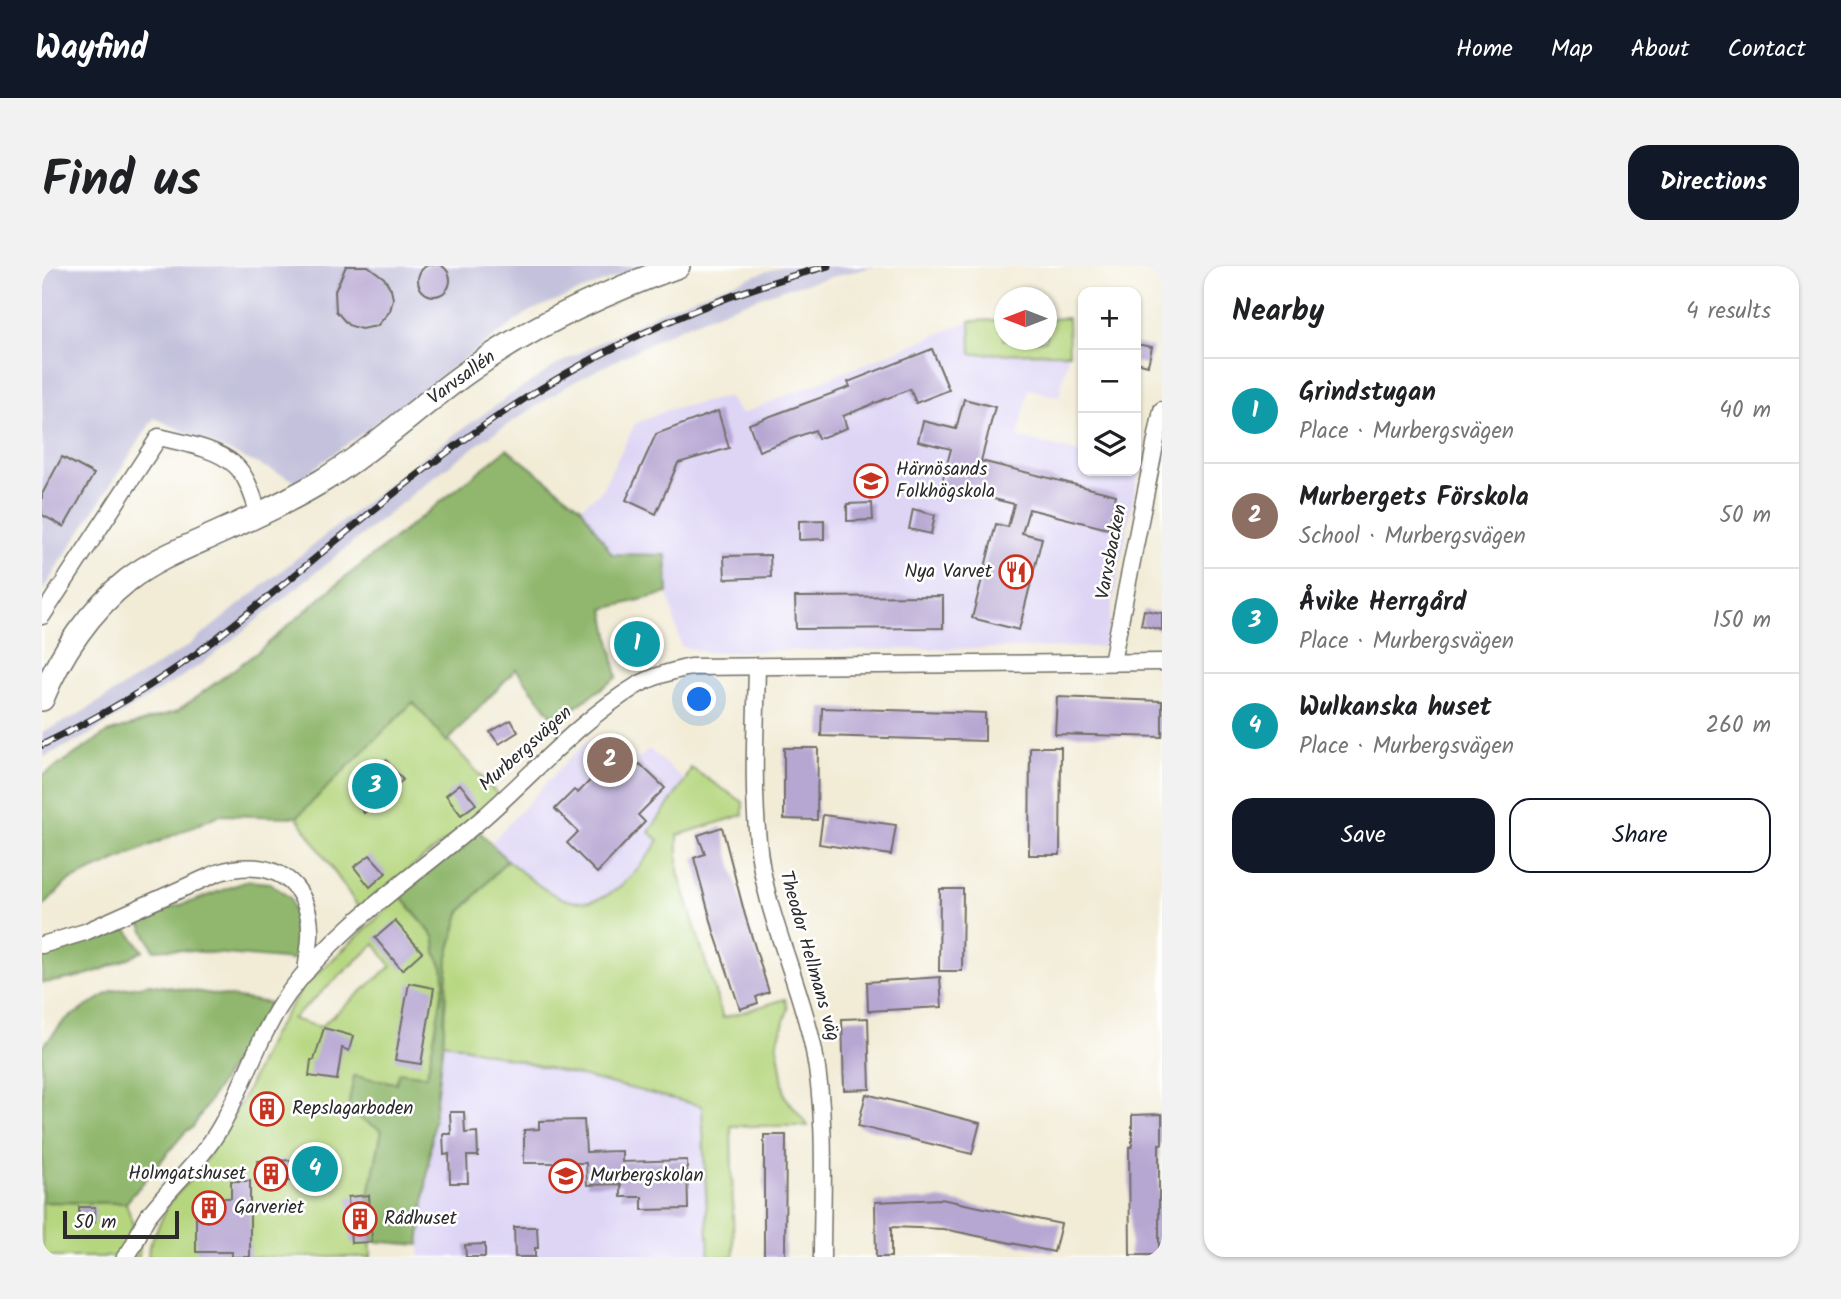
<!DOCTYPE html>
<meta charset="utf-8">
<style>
body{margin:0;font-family:Kalam,sans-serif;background:#f2f2f2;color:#202124}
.controls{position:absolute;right:21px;top:21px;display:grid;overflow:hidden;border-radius:14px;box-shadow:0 2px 5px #0004}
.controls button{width:63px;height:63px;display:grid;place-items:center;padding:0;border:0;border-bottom:2px solid #e0e0e0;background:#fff;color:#202124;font:35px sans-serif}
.compass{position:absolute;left:952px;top:21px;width:63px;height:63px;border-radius:50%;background:#fff;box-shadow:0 2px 5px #0004;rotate:270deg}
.scale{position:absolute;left:21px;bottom:18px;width:116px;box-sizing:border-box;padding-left:7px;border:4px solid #2b2b2b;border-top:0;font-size:19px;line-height:24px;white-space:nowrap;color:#2b2b2b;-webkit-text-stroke:5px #fff;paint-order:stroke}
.you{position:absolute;left:658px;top:434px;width:24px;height:24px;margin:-18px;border:5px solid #fff;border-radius:50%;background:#1a73e8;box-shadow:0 0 0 10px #1a73e833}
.badge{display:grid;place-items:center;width:46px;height:46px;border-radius:50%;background:#111827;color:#fff;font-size:23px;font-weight:700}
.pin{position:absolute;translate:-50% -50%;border:4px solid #fff;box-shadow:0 2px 7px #0006}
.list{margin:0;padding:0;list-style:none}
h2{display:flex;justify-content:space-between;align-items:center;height:91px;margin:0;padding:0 28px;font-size:30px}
h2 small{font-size:23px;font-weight:400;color:#757577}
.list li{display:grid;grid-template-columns:46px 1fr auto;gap:21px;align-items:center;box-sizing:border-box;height:105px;padding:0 28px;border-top:2px solid #e0e0e0}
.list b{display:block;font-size:26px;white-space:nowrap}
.list p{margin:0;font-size:23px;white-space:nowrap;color:#757577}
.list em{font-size:23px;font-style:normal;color:#757577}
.actions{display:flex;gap:14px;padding:21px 28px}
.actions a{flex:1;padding:16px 0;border:2px solid #111827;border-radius:21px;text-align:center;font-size:24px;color:#111827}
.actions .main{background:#111827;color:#fff}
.icon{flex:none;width:38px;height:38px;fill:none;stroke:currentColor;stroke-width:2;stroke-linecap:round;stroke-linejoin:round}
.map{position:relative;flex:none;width:1120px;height:991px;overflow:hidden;border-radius:21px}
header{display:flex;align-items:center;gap:42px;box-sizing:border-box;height:98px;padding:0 35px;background:#111827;color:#fff}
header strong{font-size:33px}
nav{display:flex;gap:38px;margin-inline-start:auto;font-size:24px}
.intro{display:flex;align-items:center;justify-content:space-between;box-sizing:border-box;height:168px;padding:0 42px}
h1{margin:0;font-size:49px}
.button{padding:18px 32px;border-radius:21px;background:#111827;color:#fff;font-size:24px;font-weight:700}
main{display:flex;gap:42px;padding:0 42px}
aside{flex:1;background:#fff;border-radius:21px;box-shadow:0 2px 5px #0004}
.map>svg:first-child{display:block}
</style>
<header>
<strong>Wayfind</strong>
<nav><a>Home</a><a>Map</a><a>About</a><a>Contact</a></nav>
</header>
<div class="intro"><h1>Find us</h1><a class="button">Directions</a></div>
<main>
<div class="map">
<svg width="1120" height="991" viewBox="0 0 1120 991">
<rect width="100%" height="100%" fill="#fff"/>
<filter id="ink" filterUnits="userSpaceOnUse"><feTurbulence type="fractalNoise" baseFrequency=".0143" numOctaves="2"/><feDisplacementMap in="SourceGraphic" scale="14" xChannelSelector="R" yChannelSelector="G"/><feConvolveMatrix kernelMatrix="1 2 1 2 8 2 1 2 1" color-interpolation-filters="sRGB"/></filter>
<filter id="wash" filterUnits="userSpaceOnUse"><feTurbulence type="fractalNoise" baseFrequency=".00686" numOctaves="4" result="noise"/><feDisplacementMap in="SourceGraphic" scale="28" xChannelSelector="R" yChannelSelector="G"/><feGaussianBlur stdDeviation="1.57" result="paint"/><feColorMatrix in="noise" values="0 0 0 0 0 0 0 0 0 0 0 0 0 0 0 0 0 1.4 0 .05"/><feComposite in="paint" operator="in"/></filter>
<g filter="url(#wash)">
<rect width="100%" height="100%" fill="#f2ecd7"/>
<!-- built -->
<g fill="#ded5f5">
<polygon points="928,55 930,88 1027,87 1017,131 987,123 976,171 1041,188 1041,205 1097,203 1062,381 710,385 664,387 639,380 626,327 624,289 570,288 539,241 559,225 593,158 625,144 686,131 699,148"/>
<polygon points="575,473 595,494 607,483 643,515 608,566 617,574 604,595 579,622 554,634 532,636 510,628 492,615 448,578 526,493 546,475"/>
<polygon points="401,776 660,840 667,991 377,991"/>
</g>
<!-- industrial -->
<g fill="#c3c1db">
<polygon points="0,0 602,0 488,45 254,215 112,152 0,325"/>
<polygon points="740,0 834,0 741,23 679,45 627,67 530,117 440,175 392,211 160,398 45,470 0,492 0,466 34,450 146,380 378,193 467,130 518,97 617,46 671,24"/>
</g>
<!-- green -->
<g fill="#b5d67e" stroke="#708054" stroke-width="2" fill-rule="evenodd">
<polygon points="1026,52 1027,87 929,88 928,55 962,54 962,74 1004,74 1005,53"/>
<polygon points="371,436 459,532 317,642 255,551"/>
<path d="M649 502 701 536V549L636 569V606L681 752 743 733 746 743 735 778 743 830 766 860H689L692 991H667L660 840 401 776 406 690 418 647 465 594C479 605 493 618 509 627 557 655 593 611 617 574L607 566 643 515Z"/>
<path d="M359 630 393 672 394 688 401 701 403 716 385 810 354 817 312 810 340 864 327 929 329 991H106L107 980 127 937 161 899 199 837 230 769 260 722ZM333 678 349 700 278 761 250 753Z"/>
<polygon points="0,936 84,937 98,980 97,991 0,991"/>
</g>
<!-- forest -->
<g fill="#90b76d" stroke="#5e714c" stroke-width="2">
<polygon points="465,183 539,241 570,288 624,289 626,327 562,343 575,411 514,455 474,403 405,476 371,436 255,551 177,549 25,616 0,642 0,510 65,467 135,445 217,385 290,322"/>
<polygon points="435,563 465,594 418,647 406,690 401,776 377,979 330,975 327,929 340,864 305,846 312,810 354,817 357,806 385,810 402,716 401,701 394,688 393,672 359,630"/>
<polygon points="205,615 228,617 248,632 260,678 250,694 128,683 112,684 95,651 149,636"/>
<path d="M83 661 101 685C66 703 39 713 0 717V688Z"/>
<polygon points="107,718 228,737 151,861 143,866 84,937 0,936 0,781 23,754 70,725"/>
</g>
<g id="blocks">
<!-- building -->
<g fill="#b6a6d2">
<circle cx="392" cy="14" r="16"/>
<polygon points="304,0 326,0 342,12 349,23 351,33 348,45 335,60 319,63 306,59 294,45 293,25"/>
<polygon points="1094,78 1110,81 1106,99 1094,96"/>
<polygon points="890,83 907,124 874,137 868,123 801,150 805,162 776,173 773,164 717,185 707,158 808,121 806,116"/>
<polygon points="922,133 953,141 939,195 1074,229 1066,263 987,243 980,267 1000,272 977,364 930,352 954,258 966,261 972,238 899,220 909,183 876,175 881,155 914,163"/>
<polygon points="676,145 687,182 636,197 614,248 584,234 614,168"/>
<polygon points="20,191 52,208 22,261 0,249 0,228"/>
<polygon points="830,237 831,254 805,255 805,238"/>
<polygon points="871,243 893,249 889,268 867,263"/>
<polygon points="782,254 782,273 757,274 757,255"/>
<polygon points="728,289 729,311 683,313 682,290"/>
<polygon points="901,330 901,362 754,363 753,331"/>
<polygon points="1102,344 1120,347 1120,364 1099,359"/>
<polygon points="586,368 606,369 605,387 585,387"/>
<polygon points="1015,431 1120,435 1120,471 1013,468"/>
<polygon points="780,442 943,447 943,475 779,470"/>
<polygon points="469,454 476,466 457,478 448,466"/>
<polygon points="988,481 1019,481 1018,589 987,589"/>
<polygon points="742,482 776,482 775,554 742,553"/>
<polygon points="344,494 361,514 322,547 305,526"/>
<polygon points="568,494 585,511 598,498 623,522 596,549 603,556 555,607 525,577 536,566 513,543 532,524 536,527"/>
<polygon points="418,518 434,538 419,549 404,529"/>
<polygon points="781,549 854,559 849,589 777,578"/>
<polygon points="680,561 703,649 727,726 714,731 716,737 698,743 672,666 652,592 663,588 656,569"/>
<polygon points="328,589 344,607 328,621 312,601"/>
<polygon points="898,623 921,623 920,705 897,705"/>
<polygon points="353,655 380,686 360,704 333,672"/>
<polygon points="898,711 900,741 826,745 825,716"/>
<polygon points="367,717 392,722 379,798 353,794"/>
<polygon points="826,752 828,823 802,824 800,753"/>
<polygon points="282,762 311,770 307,785 300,782 295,814 267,810 269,794 272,794"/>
<polygon points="824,828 938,857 930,888 816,860"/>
<polygon points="408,846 422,846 423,867 435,866 436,890 425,890 426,917 408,917 407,888 402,889 401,868 409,868"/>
<polygon points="1120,848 1120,878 1117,878 1117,989 1088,989 1087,881 1090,881 1090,849"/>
<polygon points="542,854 544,886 580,885 580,896 645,894 646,943 600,944 600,931 579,931 579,918 545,919 544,897 482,897 482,864 497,863 497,855"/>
<polygon points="722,869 744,869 743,991 722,991"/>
<polygon points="275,885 281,892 292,892 293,912 243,915 243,920 217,922 215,895 263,894 269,886"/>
<polygon points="189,915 208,915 208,991 190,991 190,986 154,986 154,932 189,932"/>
<polygon points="327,929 330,976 309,977 306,931"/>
<polygon points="899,933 1019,958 1012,986 902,963 849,961 849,991 834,991 833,936"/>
<rect x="37" y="941" width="16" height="15"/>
<polygon points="472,961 495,961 496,982 493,982 493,991 473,991"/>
<polygon points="443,978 443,991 424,991 423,979"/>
</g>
</g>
</g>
<g filter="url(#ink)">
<use href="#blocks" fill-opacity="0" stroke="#716f67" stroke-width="2"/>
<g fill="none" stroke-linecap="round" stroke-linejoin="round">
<defs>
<g id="street">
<path d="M0 350 117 171C141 177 174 182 193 199 206 211 211 232 217 248"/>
<polyline points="1070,396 1120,144"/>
<path d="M715 400C714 458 710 517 716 575 722 647 758 714 772 785 785 852 780 923 780 991"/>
<path d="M0 679 43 666 175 607C213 595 254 601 266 647 271 666 266 687 264 706"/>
<path d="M83 991C94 981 97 962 106 950 130 919 160 894 179 860 203 817 217 768 246 728 298 657 376 608 442 551 492 507 537 455 594 420 611 410 630 405 649 401L1120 396"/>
</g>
<path id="secondary" d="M0 433C18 388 48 344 86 314 116 291 151 279 185 263 217 249 250 233 280 215 331 184 375 142 424 107 489 60 561 27 636 0"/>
</defs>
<!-- street casing -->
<use href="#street" stroke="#716f67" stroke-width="19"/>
<!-- secondary casing -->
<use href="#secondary" stroke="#716f67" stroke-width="26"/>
<!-- street -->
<use href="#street" stroke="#fff" stroke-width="16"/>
<!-- secondary -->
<use href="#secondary" stroke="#fff" stroke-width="23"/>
<defs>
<path id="rail" d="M0 479C53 453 107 423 155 387 249 316 336 235 433 166 540 90 659 33 786 0"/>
</defs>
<!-- rail casing -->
<use href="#rail" stroke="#2b2b2b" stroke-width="7"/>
<!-- rail -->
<use href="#rail" stroke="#fff" stroke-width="4.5" stroke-dasharray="13" stroke-linecap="butt"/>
</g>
</g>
<!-- icons -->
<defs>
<symbol id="school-ring" viewBox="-11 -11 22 22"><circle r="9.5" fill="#fff" stroke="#c8321e" stroke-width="1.5"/><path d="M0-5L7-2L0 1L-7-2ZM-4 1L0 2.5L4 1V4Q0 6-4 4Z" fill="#c8321e"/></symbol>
<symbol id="restaurant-ring" viewBox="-11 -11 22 22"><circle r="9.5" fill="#fff" stroke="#c8321e" stroke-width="1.5"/><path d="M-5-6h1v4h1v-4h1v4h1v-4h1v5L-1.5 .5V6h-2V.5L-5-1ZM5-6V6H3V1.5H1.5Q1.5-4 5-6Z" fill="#c8321e"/></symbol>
<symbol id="building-ring" viewBox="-11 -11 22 22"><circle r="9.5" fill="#fff" stroke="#c8321e" stroke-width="1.5"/><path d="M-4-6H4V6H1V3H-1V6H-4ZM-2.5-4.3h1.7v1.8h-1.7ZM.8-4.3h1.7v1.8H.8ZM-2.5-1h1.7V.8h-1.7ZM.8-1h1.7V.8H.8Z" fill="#c8321e"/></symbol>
</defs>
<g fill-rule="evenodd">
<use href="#school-ring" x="810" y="196" width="38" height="38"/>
<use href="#restaurant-ring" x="955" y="287" width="38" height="38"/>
<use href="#building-ring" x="206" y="824" width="38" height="38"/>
<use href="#building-ring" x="210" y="889" width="38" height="38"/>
<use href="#school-ring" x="505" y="891" width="38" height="38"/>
<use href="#building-ring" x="148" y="923" width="38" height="38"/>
<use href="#building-ring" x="299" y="934" width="38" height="38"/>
</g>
<g text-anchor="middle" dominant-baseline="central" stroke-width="5" stroke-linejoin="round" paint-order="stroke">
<!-- street labels -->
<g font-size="19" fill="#2b2b2b" stroke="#fff">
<text transform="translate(420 112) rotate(-36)">Varvsallén</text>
<text transform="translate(1070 286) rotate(-79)">Varvsbacken</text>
<text transform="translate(484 483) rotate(-42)">Murbergsvägen</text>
<text transform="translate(767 690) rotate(74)">Theodor Hellmans väg</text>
</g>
<!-- poi labels -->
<g font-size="19" fill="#2b2b2b" stroke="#fff" text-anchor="start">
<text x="854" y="204">Härnösands<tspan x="854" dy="22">Folkhögskola</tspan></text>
<text x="950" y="306" text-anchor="end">Nya Varvet</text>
<text x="250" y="843">Repslagarboden</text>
<text x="204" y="908" text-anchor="end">Holmgatshuset</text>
<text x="548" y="910">Murbergskolan</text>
<text x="192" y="942">Garveriet</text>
<text x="342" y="953">Rådhuset</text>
</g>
</g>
</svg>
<div class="controls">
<button>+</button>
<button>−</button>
<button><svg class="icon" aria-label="layers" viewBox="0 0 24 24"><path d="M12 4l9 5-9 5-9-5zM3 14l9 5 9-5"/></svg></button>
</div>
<svg class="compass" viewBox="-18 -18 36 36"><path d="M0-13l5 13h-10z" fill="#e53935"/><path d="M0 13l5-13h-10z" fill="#757577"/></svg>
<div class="scale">50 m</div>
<div class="you"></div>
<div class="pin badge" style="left:595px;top:378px;background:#0f9aa8">1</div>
<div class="pin badge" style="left:568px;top:494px;background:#8d6e63">2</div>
<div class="pin badge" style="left:333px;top:520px;background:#0f9aa8">3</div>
<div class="pin badge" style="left:273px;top:903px;background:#0f9aa8">4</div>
</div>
<aside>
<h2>Nearby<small>4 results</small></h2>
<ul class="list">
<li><span class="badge" style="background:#0f9aa8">1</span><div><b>Grindstugan</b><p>Place · Murbergsvägen</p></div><em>40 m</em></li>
<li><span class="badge" style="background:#8d6e63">2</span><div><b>Murbergets Förskola</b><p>School · Murbergsvägen</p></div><em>50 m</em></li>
<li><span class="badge" style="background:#0f9aa8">3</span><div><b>Åvike Herrgård</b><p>Place · Murbergsvägen</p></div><em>150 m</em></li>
<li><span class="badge" style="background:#0f9aa8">4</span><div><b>Wulkanska huset</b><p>Place · Murbergsvägen</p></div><em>260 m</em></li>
</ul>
<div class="actions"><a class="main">Save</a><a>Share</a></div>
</aside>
</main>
